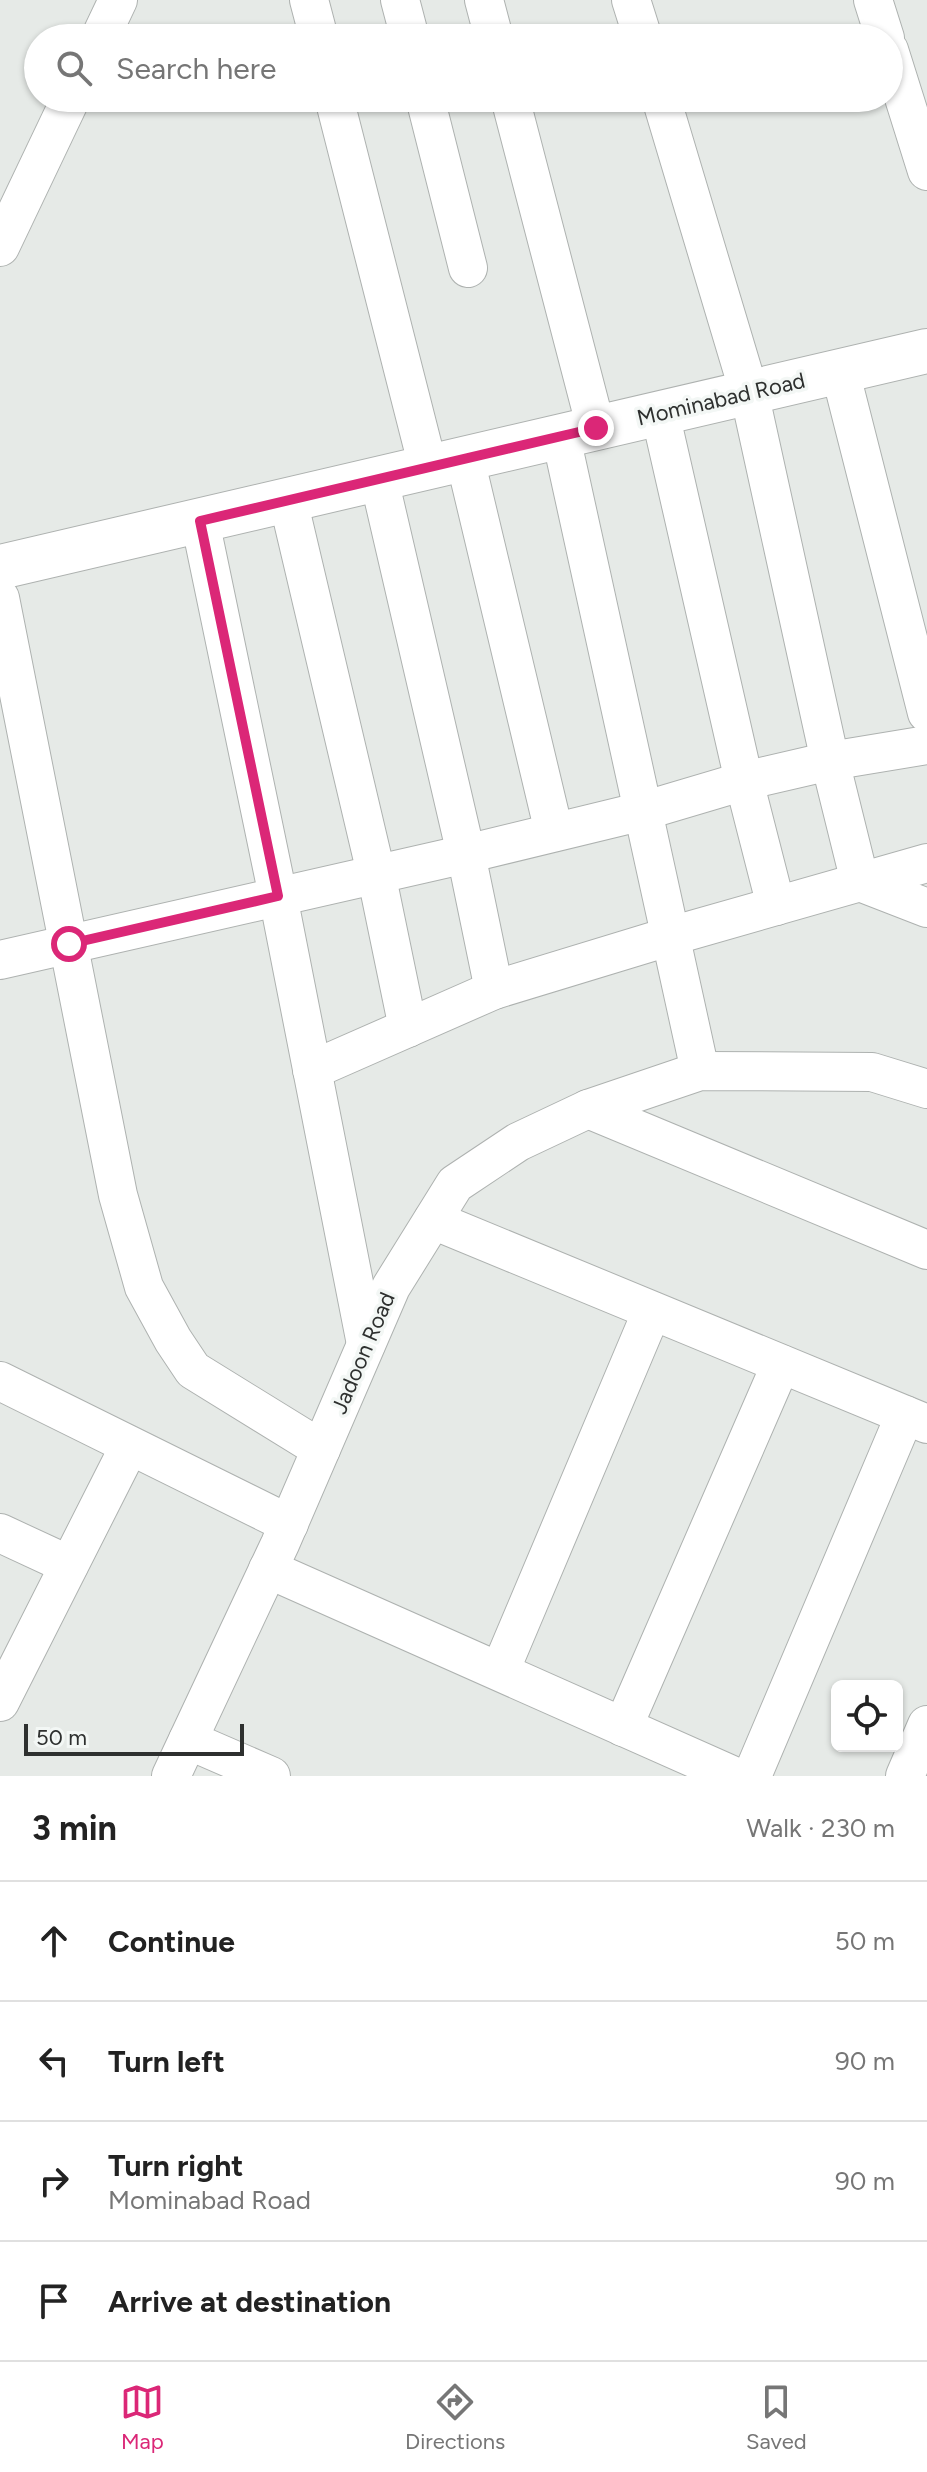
<!DOCTYPE html>
<meta charset="utf-8">
<style>
body{margin:0;font-family:Figtree,sans-serif;background:#f2f2f2;color:#222}
.controls{position:absolute;right:24px;bottom:24px;display:grid;overflow:hidden;border-radius:12px;box-shadow:0 2px 6px #0004}
.controls button{width:72px;height:72px;display:grid;place-items:center;padding:0;border:0;border-bottom:2px solid #e0e0e0;background:#fff;color:#222;font:40px sans-serif}
.scale{position:absolute;left:24px;bottom:20px;width:220px;box-sizing:border-box;padding-left:8px;border:4px solid #2e302f;border-top:0;font-size:22px;line-height:28px;white-space:nowrap;color:#2e302f;-webkit-text-stroke:6px #f3f7f5;paint-order:stroke}
.stop{position:absolute;width:24px;height:24px;margin:-18px;border:6px solid #db2777;border-radius:50%;background:#fff}
.stop.end{background:#db2777;border-color:#fff;box-shadow:0 2px 8px #0008}
.list{margin:0;padding:0;list-style:none}
h2{display:flex;justify-content:space-between;align-items:center;height:104px;margin:0;padding:0 32px;font-size:34px}
h2 small{font-size:26px;font-weight:400;color:#767676}
.list li{display:grid;grid-template-columns:52px 1fr auto;gap:24px;align-items:center;box-sizing:border-box;height:120px;padding:0 32px;border-top:2px solid #e0e0e0}
.list b{display:block;font-size:30px;white-space:nowrap}
.list p{margin:0;font-size:26px;white-space:nowrap;color:#767676}
.list em{font-size:26px;font-style:normal;color:#767676}
.icon{flex:none;width:44px;height:44px;fill:none;stroke:currentColor;stroke-width:2;stroke-linecap:round;stroke-linejoin:round}
.map{position:relative;flex:none;width:927px;height:1776px;overflow:hidden}
.search{position:absolute;background:#fff;box-shadow:0 2px 6px #0004;left:24px;right:24px;top:24px;height:88px;display:flex;align-items:center;gap:20px;box-sizing:border-box;padding:0 28px;border-radius:44px;color:#767676;font-size:30px}
.sheet{height:584px;background:#fff}
nav{display:flex;justify-content:space-around;align-items:center;box-sizing:border-box;height:112px;border-top:2px solid #e0e0e0;background:#fff;font-size:22px;color:#767676}
nav a{display:grid;justify-items:center;gap:4px}
nav .on{color:#db2777}
.map>svg:first-child{display:block}
</style>
<div class="map">
<svg width="927" height="1776" viewBox="0 0 927 1776">
<rect width="100%" height="100%" fill="#e6eae7"/>
<g fill="none" stroke-linecap="round" stroke-linejoin="round">
<defs>
<g id="minor">
<polyline points="309,0 319,38"/>
<polyline points="400,0 410,38"/>
<polyline points="484,0 494,38"/>
<polyline points="631,0 643,38"/>
<polyline points="873,0 885,38"/>
<polyline points="100,38 118,0"/>
<polyline points="889,50 927,171"/>
<polyline points="334,98 428,467"/>
<polyline points="425,98 468,268"/>
<polyline points="510,98 596,428"/>
<polyline points="661,98 749,392 830,761 860,882 927,908"/>
<polyline points="0,247 71,98"/>
<polyline points="840,371 927,713"/>
<polyline points="660,413 744,781 776,906"/>
<polyline points="561,437 700,1071"/>
<polyline points="465,459 554,832"/>
<polyline points="379,479 466,854 494,990"/>
<polyline points="288,500 376,873 408,1028"/>
<polyline points="200,521 278,896 366,1344"/>
<polyline points="0,598 118,1195 144,1287 173,1340 193,1370 321,1449"/>
<polyline points="0,960 466,854 643,811 744,781 830,761 927,745"/>
<polyline points="312,1070 494,990 671,936 927,863"/>
<polyline points="588,1109 927,1250"/>
<polyline points="433,1220 927,1424"/>
<polyline points="0,1381 289,1524"/>
<polyline points="0,1533 69,1565"/>
<polyline points="268,1569 734,1776"/>
<polyline points="500,1671 652,1311"/>
<polyline points="0,1702 129,1447"/>
<polyline points="623,1727 781,1364"/>
<polyline points="188,1740 271,1776"/>
<polyline points="171,1776 280,1544 391,1287 455,1184 518,1142 588,1109 700,1071 872,1072 927,1089"/>
<polyline points="752,1776 905,1415"/>
<polyline points="905,1776 927,1725"/>
</g>
<polyline id="major" points="0,567 927,351"/>
</defs>
<!-- minor casing -->
<use href="#minor" stroke="#aeb2b0" stroke-width="40"/>
<!-- major casing -->
<use href="#major" stroke="#aeb2b0" stroke-width="46"/>
<!-- minor -->
<use href="#minor" stroke="#fff" stroke-width="38"/>
<!-- major -->
<use href="#major" stroke="#fff" stroke-width="44"/>
</g>
<g fill="none" stroke-linecap="round" stroke-linejoin="round">
<!-- route -->
<polyline stroke="#db2777" stroke-width="10" points="69,944 278,896 200,521 596,428"/>
</g>
<g text-anchor="middle" dominant-baseline="central" stroke-width="7" stroke-linejoin="round" paint-order="stroke">
<!-- street labels -->
<g font-size="22" fill="#2e302f" stroke="#f3f7f5">
<text transform="translate(721 399) rotate(-13)">Mominabad Road</text>
<text transform="translate(363 1353) rotate(-67)">Jadoon Road</text>
</g>
</g>
</svg>
<div class="controls">
<button><svg class="icon" aria-label="locate" viewBox="0 0 24 24"><circle cx="12" cy="12" r="6"/><path d="M12 2v4M12 18v4M2 12h4M18 12h4"/></svg></button>
</div>
<div class="scale">50 m</div>
<div class="stop" style="left:69px;top:944px"></div>
<div class="stop end" style="left:596px;top:428px"></div>
<div class="search"><svg class="icon" aria-label="search" viewBox="0 0 24 24"><circle cx="10" cy="10" r="6"/><path d="M15 15l6 6"/></svg>Search here</div>
</div>
<section class="sheet">
<h2>3 min<small>Walk · 230 m</small></h2>
<ul class="list">
<li><svg class="icon" aria-label="ahead" viewBox="0 0 24 24"><path d="M12 20V5M6 11l6-6 6 6"/></svg><div><b>Continue</b></div><em>50 m</em></li>
<li><svg class="icon" aria-label="left" viewBox="0 0 24 24"><path d="M17 20v-9H6M10 6l-5 5 5 5"/></svg><div><b>Turn left</b></div><em>90 m</em></li>
<li><svg class="icon" aria-label="right" viewBox="0 0 24 24"><path d="M7 20v-9h11M14 6l5 5-5 5"/></svg><div><b>Turn right</b><p>Mominabad Road</p></div><em>90 m</em></li>
<li><svg class="icon" aria-label="arrive" viewBox="0 0 24 24"><path d="M6 21V4h12l-3 4 3 4H6"/></svg><div><b>Arrive at destination</b></div></li>
</ul>
</section>
<nav>
<a class="on"><svg class="icon" aria-label="map" viewBox="0 0 24 24"><path d="M3 6l6-2 6 2 6-2v14l-6 2-6-2-6 2zM9 4v14M15 6v14"/></svg>Map</a>
<a><svg class="icon" aria-label="directions" viewBox="0 0 24 24"><path d="M12 3l9 9-9 9-9-9zM9 14v-3h6M13 9l2 2-2 2"/></svg>Directions</a>
<a><svg class="icon" aria-label="saved" viewBox="0 0 24 24"><path d="M7 4h10v16l-5-4-5 4z"/></svg>Saved</a>
</nav>
